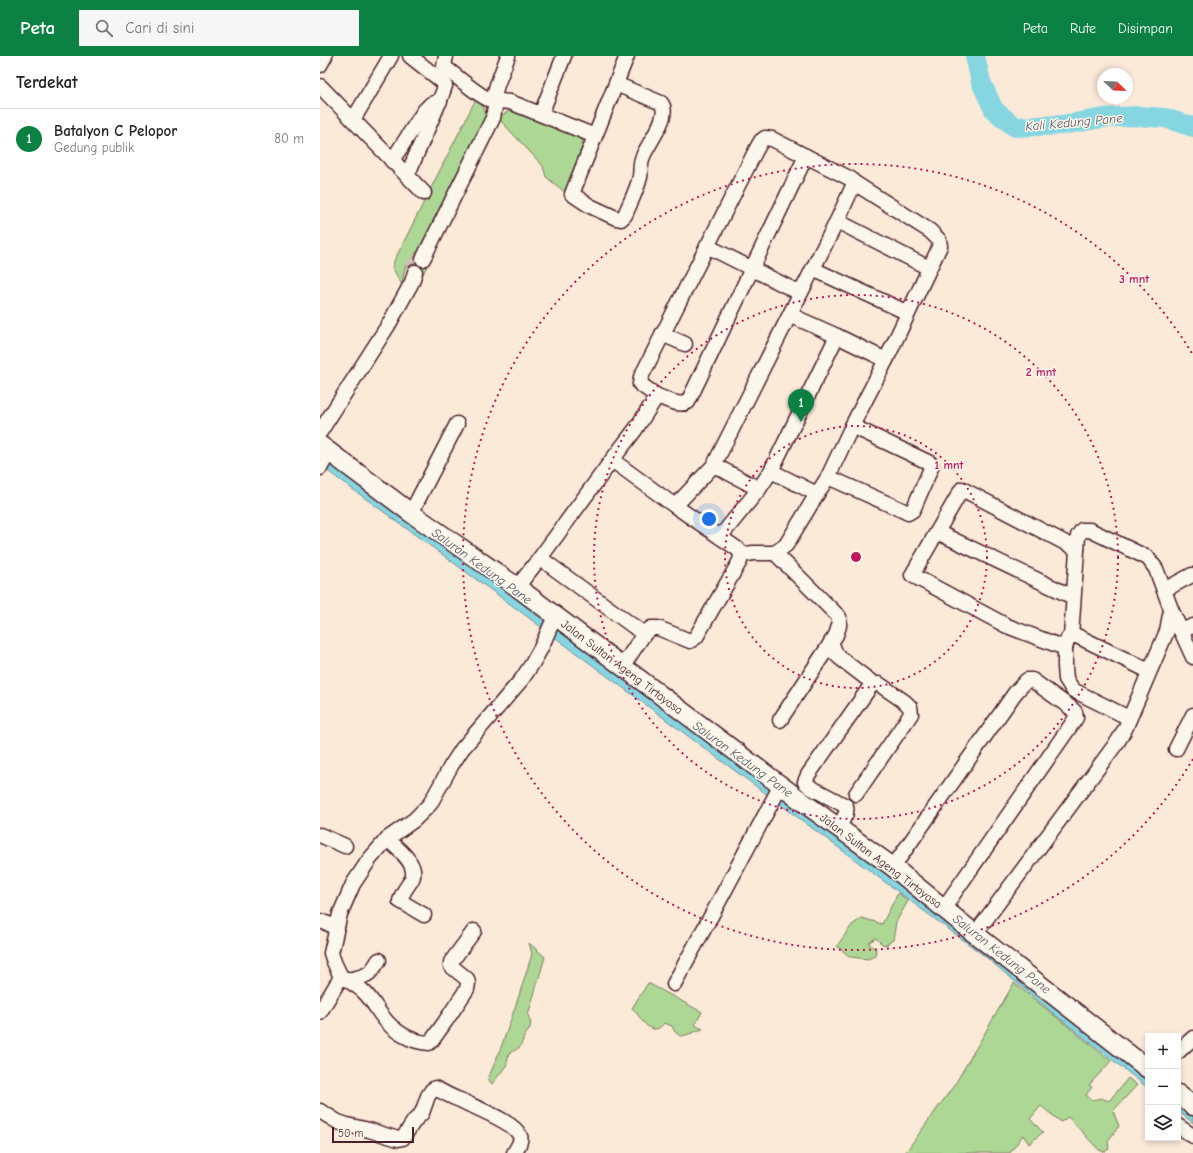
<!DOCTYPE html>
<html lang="id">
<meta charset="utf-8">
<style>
body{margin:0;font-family:"Comic Neue",sans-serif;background:#f6f6f6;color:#222}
.controls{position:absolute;right:12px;bottom:12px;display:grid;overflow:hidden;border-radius:0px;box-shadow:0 2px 6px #0003}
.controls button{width:36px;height:36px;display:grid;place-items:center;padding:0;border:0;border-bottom:1px solid #e0e0e0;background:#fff;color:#222;font:20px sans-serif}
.compass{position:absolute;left:777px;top:12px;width:36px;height:36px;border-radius:50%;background:#fff;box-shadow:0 2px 6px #0003;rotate:113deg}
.scale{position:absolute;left:12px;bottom:10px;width:82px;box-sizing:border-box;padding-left:4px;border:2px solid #4a1f2b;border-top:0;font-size:11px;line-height:14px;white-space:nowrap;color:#4a1f2b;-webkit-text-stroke:3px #fbf7ec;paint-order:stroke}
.you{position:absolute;left:389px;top:463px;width:14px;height:14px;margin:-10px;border:3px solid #fff;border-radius:50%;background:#1a73e8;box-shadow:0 0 0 6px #1a73e833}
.badge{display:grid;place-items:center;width:26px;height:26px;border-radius:50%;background:#0b8043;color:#fff;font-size:13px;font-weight:700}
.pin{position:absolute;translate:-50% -33px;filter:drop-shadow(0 1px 2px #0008)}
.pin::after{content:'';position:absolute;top:21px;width:14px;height:12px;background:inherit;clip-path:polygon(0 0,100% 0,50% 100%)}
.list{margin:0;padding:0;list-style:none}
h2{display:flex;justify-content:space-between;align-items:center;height:52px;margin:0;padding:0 16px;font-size:17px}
h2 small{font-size:13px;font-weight:400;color:#767676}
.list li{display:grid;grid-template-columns:26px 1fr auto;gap:12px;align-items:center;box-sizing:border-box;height:60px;padding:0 16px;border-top:1px solid #e0e0e0}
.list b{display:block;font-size:15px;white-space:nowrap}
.list p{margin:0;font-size:13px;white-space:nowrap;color:#767676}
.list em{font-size:13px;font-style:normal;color:#767676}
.icon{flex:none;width:22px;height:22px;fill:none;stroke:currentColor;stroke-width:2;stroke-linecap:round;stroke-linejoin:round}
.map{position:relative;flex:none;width:873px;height:1097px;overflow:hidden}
header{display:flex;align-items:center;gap:24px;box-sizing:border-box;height:56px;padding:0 20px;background:#0b8043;color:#fff}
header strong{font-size:19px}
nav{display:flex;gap:22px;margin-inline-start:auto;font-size:14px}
.search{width:280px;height:36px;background:#f6f6f6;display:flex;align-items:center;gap:10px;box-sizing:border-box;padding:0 14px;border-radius:0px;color:#767676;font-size:15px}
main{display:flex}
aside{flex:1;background:#fff}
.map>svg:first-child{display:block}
</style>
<header>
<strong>Peta</strong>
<div class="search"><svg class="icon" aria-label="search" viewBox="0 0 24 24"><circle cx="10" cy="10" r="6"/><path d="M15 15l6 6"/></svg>Cari di sini</div>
<nav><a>Peta</a><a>Rute</a><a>Disimpan</a></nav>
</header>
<main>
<aside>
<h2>Terdekat<small></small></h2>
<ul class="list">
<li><span class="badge">1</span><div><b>Batalyon C Pelopor</b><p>Gedung publik</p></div><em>80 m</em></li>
</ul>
</aside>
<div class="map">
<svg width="873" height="1097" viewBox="0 0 873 1097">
<rect width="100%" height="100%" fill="#fcead9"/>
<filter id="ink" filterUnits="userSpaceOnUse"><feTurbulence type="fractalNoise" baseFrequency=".025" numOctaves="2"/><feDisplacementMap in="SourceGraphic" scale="8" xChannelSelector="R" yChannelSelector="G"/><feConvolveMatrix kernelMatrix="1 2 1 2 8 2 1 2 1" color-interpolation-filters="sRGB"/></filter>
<g filter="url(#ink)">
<!-- green -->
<g fill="#acd794" stroke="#7b7b60">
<path d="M156 43C163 49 167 55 166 64L103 189 86 208 83 221V231L72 211 74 205Z"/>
<polygon points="189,55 194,55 259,81 262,83 263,88 245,136 226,121 223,110 180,64 89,246 101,215 178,64 181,60"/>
<polygon points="578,837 588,845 576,866 573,884 566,889 562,888 556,882 549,886 550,889 556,893 555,900 548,903 530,901 517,890 532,869 542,862 562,868"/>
<path d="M209 887 225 901 208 959 211 968 209 974 205 979 200 991 189 998 186 1010 172 1028 168 1023C186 982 199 940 212 898Z"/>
<path d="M328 927 382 956 375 969 383 973C376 975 366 980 360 980L355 976 352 970 344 967C342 969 341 971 339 972 327 978 319 958 312 952Z"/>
<polygon points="694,927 791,1005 769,1029 772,1031 766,1039 772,1044 781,1042 789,1045 808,1022 817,1029 793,1055 799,1070 788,1085 789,1093 784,1096 779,1094 748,1061 741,1066 721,1050 710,1063 723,1076 709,1088 703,1079 690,1097 585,1097 635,1028"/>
</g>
<!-- water -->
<g fill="#86d6e1" stroke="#6e8d98">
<polygon points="0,398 14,409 194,541 561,812 828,1021 828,1032 733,957 662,898 190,548 9,416 0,408"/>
<polygon points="858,1045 873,1057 873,1067 858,1055"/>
</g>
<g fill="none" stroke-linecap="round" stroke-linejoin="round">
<!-- river -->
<polyline stroke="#86d6e1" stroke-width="20" points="655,0 661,26 674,54 695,71 742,69 783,62 817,60 845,62 873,71"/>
<!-- minor-tunnel -->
<polyline stroke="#d8c1b6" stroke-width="14" stroke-dasharray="14 7" stroke-linecap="butt" points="90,213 100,202"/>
<defs>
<g id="minor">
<path d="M126 0 124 10 127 13C139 22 155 37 168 43 176 45 183 45 190 46L275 80"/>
<polyline points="0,9 5,0"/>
<path d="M296 28 341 47C352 60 326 89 322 103 320 109 321 115 320 121 317 134 310 147 305 159L301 163 296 162 270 150 252 138 307 0"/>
<polyline points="0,30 104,137"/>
<polyline points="221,58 244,0"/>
<polyline points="33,64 71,0"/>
<polyline points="72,105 104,55 111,48 120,45"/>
<polyline points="87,120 120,44 125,30 123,26 90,0"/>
<polyline points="517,165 609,212"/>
<polyline points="387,190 480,237"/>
<polyline points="103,203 173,62 176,45 175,36 177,29 188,0"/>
<polyline points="493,213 588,257"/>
<polyline points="342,278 365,288"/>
<polyline points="517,280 566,304"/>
<path d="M337 340C346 343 359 351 368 346L486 100"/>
<polyline points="0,376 69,268 92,226 95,216"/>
<polyline points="292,404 355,450 419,494 421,499 420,505 376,581 370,585 338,572 331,572 324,578 302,611"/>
<polyline points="394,409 439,433 451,415 517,280 470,259"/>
<polyline points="0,412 9,396"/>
<polyline points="508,421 582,454 588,457 593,454 611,412 610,407 532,370"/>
<polyline points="355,450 394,409 517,165 533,130 533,126"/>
<polyline points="91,457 137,368"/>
<polyline points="617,476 753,541"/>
<polyline points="400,481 439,433"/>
<polyline points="455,497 519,561 519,570 516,579 460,664"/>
<polyline points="421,499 433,497 455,497 466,489 497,438"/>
<polyline points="220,502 324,578"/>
<polyline points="197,531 220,502 292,404 315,374 337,340 320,328 321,321 436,94 441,85 445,82 452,83 531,123 533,126 610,175 619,184 620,190 566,304 532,370 508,421 497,438 451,415"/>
<polyline points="844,534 872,519"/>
<polyline points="851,553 873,601"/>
<polyline points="861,575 873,570"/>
<polyline points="511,586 516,598 520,602 554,628"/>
<polyline points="745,592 687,570 592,519 642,433 757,493"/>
<polyline points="809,662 753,634 746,623 745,611 745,592 748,582 751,580 757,580 829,615"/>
<polyline points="856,693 873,659"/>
<path d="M518 771C522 764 528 759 526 750L490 731 485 726 488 719 550 631 554 628H559L585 646 590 651 591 658 536 738"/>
<polyline points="0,779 25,790"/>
<path d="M67 783C76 791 99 808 92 823 88 830 82 836 80 845L104 859"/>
<polyline points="573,811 695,637 707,624 712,624 751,652 755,656 756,662 623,853"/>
<polyline points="0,865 17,871"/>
<polyline points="655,878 798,685 805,673 847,575 851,553 836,513 828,502 770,474 762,474 758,480 751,580"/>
<path d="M23 922C28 924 31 924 36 922 50 919 51 916 59 904"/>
<path d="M28 924C33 928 39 931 43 935 51 942 56 952 62 960 73 975 90 986 109 987L113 983 125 966 147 933 148 927 147 923 131 910V906L154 875"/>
<polyline points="354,928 396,851 461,729"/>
<polyline points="0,956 21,921 14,906 11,897 20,858 33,828 49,804 67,783 94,764 110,748 131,710 142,693 202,623 212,608 221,592 235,560"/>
<polyline points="858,996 873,982"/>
<path d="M0 1055 18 1066 27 1069 49 1074 78 1083 83 1082 94 1065 102 1057 108 1040 112 1034 115 1032C123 1036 131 1041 140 1044 153 1051 195 1066 200 1080 202 1085 197 1092 194 1097"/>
<polyline points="858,1070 873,1080"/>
</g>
<g id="major">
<polyline points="0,389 91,457 197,531 484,747 573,811 655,878 828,1013"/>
<polyline points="858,1038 873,1050"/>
</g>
</defs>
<!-- minor casing -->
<use href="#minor" stroke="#4a1f2b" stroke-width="17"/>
<!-- major casing -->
<use href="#major" stroke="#4a1f2b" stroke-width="21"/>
<!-- minor -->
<use href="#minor" stroke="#fbf7ec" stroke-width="14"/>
<!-- major -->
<use href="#major" stroke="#fbf7ec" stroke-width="18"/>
</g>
</g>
<!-- distance rings -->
<g fill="none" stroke="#c2185b" stroke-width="2" stroke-dasharray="2 4">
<circle cx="536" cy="501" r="131"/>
<circle cx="536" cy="501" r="262"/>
<path d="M873 703A393 393 0 1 1 873 299"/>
</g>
<g text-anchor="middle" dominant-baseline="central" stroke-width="3" stroke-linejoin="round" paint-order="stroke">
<!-- street labels -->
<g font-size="12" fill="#4a1f2b" stroke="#fbf7ec">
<text transform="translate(302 611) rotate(37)">Jalan Sultan Ageng Tirtayasa</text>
<text transform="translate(561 805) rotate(37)">Jalan Sultan Ageng Tirtayasa</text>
</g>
<!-- water labels -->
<g font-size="13" font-style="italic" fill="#5c5662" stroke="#fbf7ec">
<text transform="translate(754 66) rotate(-5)">Kali Kedung Pane</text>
<text transform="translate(162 510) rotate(36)">Saluran Kedung Pane</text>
<text transform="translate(423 703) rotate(36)">Saluran Kedung Pane</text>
<text transform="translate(682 898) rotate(38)">Saluran Kedung Pane</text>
</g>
</g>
<circle cx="536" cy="501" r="6" fill="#c2185b" stroke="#fbf7ec" stroke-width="2"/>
<g font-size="12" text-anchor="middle" font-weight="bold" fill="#c2185b" stroke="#fbf7ec" stroke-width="3" stroke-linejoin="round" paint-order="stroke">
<text x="814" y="227">3 mnt</text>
<text x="721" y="320">2 mnt</text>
<text x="629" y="413">1 mnt</text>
</g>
</svg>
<div class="controls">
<button>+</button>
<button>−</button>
<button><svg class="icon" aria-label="layers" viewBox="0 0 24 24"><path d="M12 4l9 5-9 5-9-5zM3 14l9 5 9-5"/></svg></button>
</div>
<svg class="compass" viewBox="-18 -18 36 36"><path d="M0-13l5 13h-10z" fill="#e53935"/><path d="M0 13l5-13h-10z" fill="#767676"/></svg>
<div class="scale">50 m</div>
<div class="you"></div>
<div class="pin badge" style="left:481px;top:366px">1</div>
</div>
</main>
